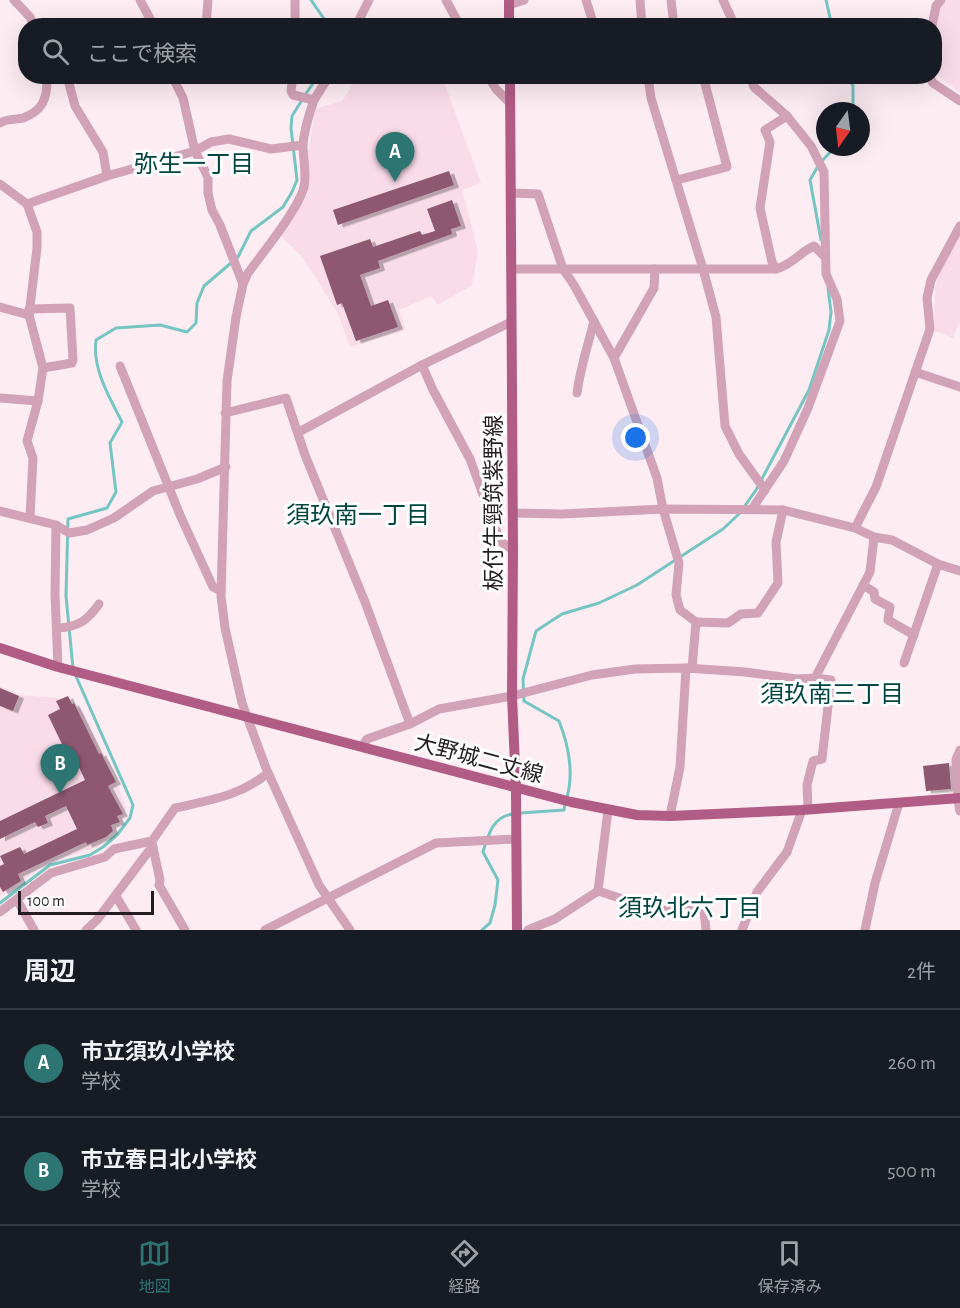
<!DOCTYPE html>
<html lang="ja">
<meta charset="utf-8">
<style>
:root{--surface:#171b24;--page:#242831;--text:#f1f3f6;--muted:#9ea1a6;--line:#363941;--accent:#2c7573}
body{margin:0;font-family:"Alegreya Sans","Noto Sans JP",sans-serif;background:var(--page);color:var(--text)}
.compass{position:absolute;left:816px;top:102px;width:54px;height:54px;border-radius:50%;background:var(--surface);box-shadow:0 6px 24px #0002;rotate:194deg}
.scale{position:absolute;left:18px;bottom:15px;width:136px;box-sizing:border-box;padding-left:6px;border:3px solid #251e21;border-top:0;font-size:16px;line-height:21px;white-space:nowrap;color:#251e21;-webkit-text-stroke:4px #fff;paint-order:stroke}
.you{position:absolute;left:636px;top:438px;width:21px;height:21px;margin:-15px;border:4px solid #fff;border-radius:50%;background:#1a73e8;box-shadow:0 0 0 9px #1a73e833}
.badge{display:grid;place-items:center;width:39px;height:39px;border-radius:50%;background:var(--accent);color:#fff;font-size:20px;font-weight:700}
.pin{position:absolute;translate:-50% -50px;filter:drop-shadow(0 2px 3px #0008)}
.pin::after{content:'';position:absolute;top:32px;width:21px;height:18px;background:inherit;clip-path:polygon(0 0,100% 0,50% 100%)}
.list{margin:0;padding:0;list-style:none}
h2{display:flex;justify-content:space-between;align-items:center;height:78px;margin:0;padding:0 24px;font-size:26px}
h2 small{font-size:20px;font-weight:400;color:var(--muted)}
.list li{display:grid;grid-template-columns:39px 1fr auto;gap:18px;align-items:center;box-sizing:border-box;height:108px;padding:0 24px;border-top:2px solid var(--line)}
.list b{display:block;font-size:22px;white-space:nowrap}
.list p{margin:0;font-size:20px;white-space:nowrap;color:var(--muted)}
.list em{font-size:20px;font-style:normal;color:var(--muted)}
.icon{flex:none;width:33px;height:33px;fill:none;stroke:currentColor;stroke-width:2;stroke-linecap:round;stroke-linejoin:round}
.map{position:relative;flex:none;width:960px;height:930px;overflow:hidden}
.search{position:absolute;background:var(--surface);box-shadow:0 6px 24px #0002;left:18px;right:18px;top:18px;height:66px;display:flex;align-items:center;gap:15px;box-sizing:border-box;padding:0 21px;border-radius:24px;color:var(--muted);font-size:22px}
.sheet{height:294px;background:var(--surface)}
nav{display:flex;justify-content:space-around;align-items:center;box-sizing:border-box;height:84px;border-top:2px solid var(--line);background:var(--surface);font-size:16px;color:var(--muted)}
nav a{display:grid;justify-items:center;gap:3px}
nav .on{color:var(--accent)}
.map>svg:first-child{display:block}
.built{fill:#fadce8}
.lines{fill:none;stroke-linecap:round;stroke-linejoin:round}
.stream{stroke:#75c5c2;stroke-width:3}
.building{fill:#8e5871;filter:url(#shadow)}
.minor{stroke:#d2a2b6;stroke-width:9}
.major{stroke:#b05c85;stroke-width:10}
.labels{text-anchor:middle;stroke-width:6;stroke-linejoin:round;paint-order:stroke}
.street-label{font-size:22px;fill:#251e21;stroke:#fff}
.neighbourhood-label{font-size:24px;fill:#014543;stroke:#fff}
</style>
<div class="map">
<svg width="960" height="930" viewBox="0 0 960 930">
<defs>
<filter id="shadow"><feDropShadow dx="5" dy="2.5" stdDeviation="0" flood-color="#0004"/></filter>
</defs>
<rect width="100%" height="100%" fill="#feecf3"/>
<!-- built -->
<g class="built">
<polygon points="946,0 960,0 960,93 935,73 935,31 940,9"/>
<polygon points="358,77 442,77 481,183 462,190 478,252 472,285 438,305 431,296 399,310 406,330 350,347 338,314 304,259 281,236 308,194 308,155 315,109 342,101"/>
<polygon points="960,235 960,320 953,338 934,330 935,288 942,264"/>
<polygon points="0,686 20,695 58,698 83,711 116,781 126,808 122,822 98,847 47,863 0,896"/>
</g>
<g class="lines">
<!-- stream -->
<g class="stream">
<polyline points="311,0 329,26"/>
<polyline points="826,0 832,26"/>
<polyline points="848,76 853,86 853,111"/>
<polyline points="305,95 318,76"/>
<polyline points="822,161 835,147"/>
<polyline points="818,166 810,180 821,240"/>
<polyline points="744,507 756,490 809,390 829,330 831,312 828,288"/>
<path d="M73,668L66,596L68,519L107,508L116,492L110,443L122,422C109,397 92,368 96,340L116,328L160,325L187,332L196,323L197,303L204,286L238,257L251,231L283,207L292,192L297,180L291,128L292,116L302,100"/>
<path d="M567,797C574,772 568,744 559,721L524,701L523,679L536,631L562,614L599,603L637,585L723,529L740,513"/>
<polyline points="520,813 564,810 565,803"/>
<polyline points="0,903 50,865 90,855 103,847 117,835 130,818 133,805 75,674"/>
<path d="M482,930L490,923L495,905L498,880L483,852C488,835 493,816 513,814"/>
</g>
</g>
<!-- building -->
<g class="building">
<polygon points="449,171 454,185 338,225 333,210"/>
<polygon points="452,200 461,226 451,229 452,234 378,261 380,268 360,275 371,306 388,300 398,327 356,341 342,303 337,305 320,256 370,239 373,247 420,231 422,235 435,231 427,209"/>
<polygon points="0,688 19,696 13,711 0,706"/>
<polygon points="68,696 72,704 74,703 99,754 101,753 116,782 108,786 123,814 117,816 120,822 111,825 113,831 106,837 87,845 86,842 18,874 21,881 3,892 0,887 0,866 4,864 0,856 20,847 24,854 77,829 66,806 45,816 48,823 38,827 35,822 0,839 0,821 85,780 76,761 71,763 48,715 60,709 56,701"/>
<polygon points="949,763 951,789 926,791 923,766"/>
</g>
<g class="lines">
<!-- minor -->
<g class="minor">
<polyline points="14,0 30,17 34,26"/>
<polyline points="140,0 154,26"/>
<polyline points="295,0 295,26"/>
<polyline points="446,0 460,26"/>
<polyline points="586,0 594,26"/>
<polyline points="640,0 642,26"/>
<polyline points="671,0 673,17"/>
<polyline points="723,0 735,26"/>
<polyline points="509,5 524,0"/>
<polyline points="206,26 208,0"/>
<polyline points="356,26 369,0"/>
<polyline points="932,26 936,6 941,0"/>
<polyline points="67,76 75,106 103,152 107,176"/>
<polyline points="172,76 183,98 195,151 208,177 208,193 212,210 220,225 243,284"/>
<path d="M293,76L291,91L293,95L314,100C309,115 304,129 303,145C303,159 307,174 304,187C299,208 262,254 248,273L243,284L236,317L227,381L221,596L225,628L242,703L266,768L319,885L350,930"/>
<polyline points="488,76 496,89 510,103"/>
<path d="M648,76L651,98L703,269H776C792,265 800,252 814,246L824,256"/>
<polyline points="750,76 754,87 787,116 811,146 824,172 826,274 837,299 840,321 808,408 784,461 752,509"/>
<polyline points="929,76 933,83 960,101"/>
<polyline points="314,100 329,76"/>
<path d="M0,123C8,118 15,120 23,118C43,111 47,98 47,80"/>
<polyline points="677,180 727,167 703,76"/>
<polyline points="0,184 27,204 107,176 195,151 211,142 229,139 271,149 303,145"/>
<polyline points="511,193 538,194 563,269 574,285 614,358 657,478 663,509 679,563 676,595 680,610 696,622"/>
<polyline points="27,204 37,232 37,248 29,315 43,368 38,401 27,441 33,458 30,517"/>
<polyline points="511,269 703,269 716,317 725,426 739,454 765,490"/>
<polyline points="776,269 772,262 760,208 770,142 765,130 787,116"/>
<polyline points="0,307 29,315"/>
<polyline points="29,309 70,308 73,360 72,363 43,368"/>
<polyline points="614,358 654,288 655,269"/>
<polyline points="422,365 511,322"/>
<polyline points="120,366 180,515 213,587 221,591"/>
<polyline points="915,372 960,387"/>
<path d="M577,393C580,369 588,345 594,321"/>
<polyline points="0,398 38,401"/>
<polyline points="225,413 286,398 305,455 365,602 410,724 439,709 512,696 592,675 635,669 686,668 745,672 797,679 815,678 831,680 822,759 813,761 807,785 808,809"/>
<polyline points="299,432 422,365 433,390 470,459 500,541 513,550"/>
<polyline points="0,511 56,525 69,533 87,530 114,518 153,491 197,479 226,467"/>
<polyline points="513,513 562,514 663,509 783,510 855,528 874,537 892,540 938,564 960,571"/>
<polyline points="56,525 55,594 58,667"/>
<polyline points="855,528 876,487 930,329 927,298 931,280 960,226"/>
<polyline points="863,585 874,592 875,599 890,607 888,620 914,635"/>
<path d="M58,628C78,627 87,621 99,604"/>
<polyline points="904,663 938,564"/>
<polyline points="692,668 696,622 728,623 741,614 758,613 778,583 776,542 783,510"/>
<polyline points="815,678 870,572 874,537"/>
<polyline points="362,747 367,739 410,724"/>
<path d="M960,750C959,753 957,756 956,760C956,766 958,807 960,811"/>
<polyline points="608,810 598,891 657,910 677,910 688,906 704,910 706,930"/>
<polyline points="670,816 680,767 686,668"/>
<polyline points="152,843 160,880 159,885 185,930"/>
<polyline points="116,896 136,930"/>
<polyline points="17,900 34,930"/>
<path d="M0,912L51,873L105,857L114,849L152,841L175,808C210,800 240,796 268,773"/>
<polyline points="86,930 97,920 148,852 153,847"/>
<polyline points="265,930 436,843 516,839"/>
<polyline points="528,930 555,919 598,891"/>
<polyline points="742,930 757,892 787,852 802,810"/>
<polyline points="865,930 875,883 899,803"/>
</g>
<!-- major -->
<g class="major">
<polyline points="509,0 509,26"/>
<polyline points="510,76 513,550 512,696 516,788 517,930"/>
<polyline points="0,648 58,667 571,802 637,815 670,816 802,810 960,798"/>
</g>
</g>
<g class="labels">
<!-- street labels -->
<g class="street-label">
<text transform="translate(493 503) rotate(-90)" y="8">板付牛頸筑紫野線</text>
<text transform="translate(479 758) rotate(15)" y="8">大野城二丈線</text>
</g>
<!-- neighbourhood labels -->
<g class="neighbourhood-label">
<text x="194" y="172">弥生一丁目</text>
<text x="358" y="523">須玖南一丁目</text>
<text x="832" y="702">須玖南三丁目</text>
<text x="690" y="916">須玖北六丁目</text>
</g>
</g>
</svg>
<svg class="compass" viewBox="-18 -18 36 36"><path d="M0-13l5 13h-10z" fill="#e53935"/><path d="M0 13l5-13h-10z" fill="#9ea1a6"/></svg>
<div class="scale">100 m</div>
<div class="you"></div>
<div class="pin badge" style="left:395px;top:182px">A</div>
<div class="pin badge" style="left:60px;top:794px">B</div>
<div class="search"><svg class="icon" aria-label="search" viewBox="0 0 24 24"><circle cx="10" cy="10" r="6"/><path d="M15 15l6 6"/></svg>ここで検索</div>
</div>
<section class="sheet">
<h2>周辺<small>2件</small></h2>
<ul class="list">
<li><span class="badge">A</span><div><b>市立須玖小学校</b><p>学校</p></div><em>260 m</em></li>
<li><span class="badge">B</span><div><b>市立春日北小学校</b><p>学校</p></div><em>500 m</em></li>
</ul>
</section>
<nav>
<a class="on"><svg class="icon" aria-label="map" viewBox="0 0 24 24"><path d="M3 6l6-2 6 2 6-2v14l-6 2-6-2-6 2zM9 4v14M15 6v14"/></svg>地図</a>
<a><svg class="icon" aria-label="directions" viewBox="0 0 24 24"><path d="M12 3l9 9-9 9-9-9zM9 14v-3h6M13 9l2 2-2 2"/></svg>経路</a>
<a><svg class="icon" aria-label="saved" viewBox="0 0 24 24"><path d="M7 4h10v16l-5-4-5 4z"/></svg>保存済み</a>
</nav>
